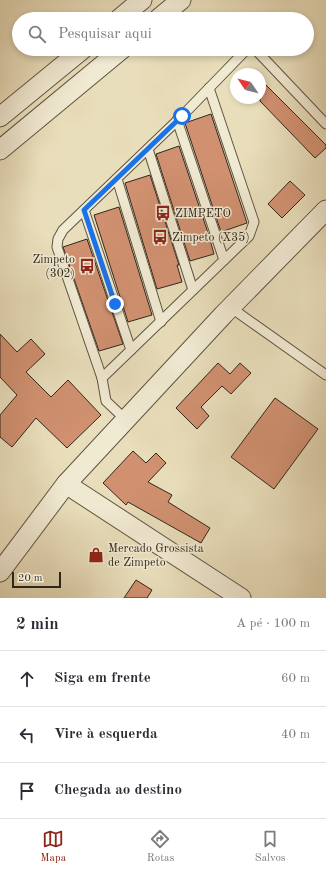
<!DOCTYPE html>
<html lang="pt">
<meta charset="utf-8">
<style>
:root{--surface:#fff;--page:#f7f7f7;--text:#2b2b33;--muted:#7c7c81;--line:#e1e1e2;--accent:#8f2418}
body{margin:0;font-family:"Old Standard TT",serif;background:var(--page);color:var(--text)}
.compass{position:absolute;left:230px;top:68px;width:36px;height:36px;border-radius:50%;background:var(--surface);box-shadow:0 2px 6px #0003;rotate:305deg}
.scale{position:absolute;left:12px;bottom:10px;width:49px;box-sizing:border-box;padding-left:4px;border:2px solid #30271b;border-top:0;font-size:11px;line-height:14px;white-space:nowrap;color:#30271b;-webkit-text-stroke:3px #f1ead3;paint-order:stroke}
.stop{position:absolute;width:12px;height:12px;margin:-9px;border:3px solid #1a73e8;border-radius:50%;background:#fff}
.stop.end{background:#1a73e8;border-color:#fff;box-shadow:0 1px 4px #0008}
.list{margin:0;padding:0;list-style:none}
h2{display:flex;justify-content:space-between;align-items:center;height:52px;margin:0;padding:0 16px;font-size:17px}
h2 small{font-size:13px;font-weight:400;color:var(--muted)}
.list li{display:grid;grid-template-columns:26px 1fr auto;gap:12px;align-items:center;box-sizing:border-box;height:56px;padding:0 16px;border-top:1px solid var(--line)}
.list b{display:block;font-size:15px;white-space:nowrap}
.list em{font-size:13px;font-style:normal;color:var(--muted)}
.icon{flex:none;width:22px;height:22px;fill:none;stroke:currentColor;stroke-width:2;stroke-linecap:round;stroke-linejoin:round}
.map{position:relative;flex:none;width:326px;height:598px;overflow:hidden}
.search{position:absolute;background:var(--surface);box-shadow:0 2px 6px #0003;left:12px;right:12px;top:12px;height:44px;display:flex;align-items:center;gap:10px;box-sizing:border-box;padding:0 14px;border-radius:22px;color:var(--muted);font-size:15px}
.sheet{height:220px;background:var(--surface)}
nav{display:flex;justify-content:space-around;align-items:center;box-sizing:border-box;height:56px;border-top:1px solid var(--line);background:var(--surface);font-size:11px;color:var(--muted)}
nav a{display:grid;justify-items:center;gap:2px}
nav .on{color:var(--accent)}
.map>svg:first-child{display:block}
.building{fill:#d19171;stroke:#30271b}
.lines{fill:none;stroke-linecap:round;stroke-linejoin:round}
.lane-casing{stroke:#5e5543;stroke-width:11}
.street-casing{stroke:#5e5543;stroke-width:21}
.lane{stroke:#f1ead3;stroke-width:9}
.street{stroke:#f1ead3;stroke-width:19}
.route{stroke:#1a73e8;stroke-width:5}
.labels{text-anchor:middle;stroke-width:3;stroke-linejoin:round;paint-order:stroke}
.poi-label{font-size:12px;fill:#30271b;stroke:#f1ead3;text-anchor:start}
</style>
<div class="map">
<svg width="326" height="598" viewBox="0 0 326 598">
<rect width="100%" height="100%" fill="#e9debb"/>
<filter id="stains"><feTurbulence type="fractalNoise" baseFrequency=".005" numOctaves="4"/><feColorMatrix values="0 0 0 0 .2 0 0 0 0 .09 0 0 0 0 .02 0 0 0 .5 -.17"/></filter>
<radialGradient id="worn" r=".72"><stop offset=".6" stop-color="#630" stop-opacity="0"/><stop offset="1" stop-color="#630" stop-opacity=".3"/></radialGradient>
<!-- building -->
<g class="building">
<polygon points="260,79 326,145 326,148 315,158 260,101"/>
<polygon points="211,114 247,223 221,232 185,123"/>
<polygon points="179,146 209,236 214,254 190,261 156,154"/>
<polygon points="150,175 179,265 177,265 182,282 157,289 125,183"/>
<polygon points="290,181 305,195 282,218 268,204"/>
<polygon points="119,207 152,315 128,322 94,215"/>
<polygon points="87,239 123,344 99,351 63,247"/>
<polygon points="0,334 17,352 31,339 45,354 26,372 51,397 68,380 101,415 67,448 36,418 12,447 0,437 0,415 17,395 0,377"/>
<polygon points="218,363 230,374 240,363 251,373 231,394 222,386 201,407 209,416 197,429 176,408"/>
<polygon points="275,398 318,429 274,489 231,457"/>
<polygon points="133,451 146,463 156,453 166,463 148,482 172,495 168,502 210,528 201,543 128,502 126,505 103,483"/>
<polygon points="136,580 152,590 147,598 124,598"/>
</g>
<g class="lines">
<defs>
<g id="lane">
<polyline points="255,49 326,124"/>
<polyline points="177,120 224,260"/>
<polyline points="148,149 193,290"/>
<polyline points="117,179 161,322"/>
<polyline points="84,210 131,350"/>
<polyline points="230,307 326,375"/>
<polyline points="102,378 249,236 254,222 209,88"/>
<polyline points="125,419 106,401 102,378 57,247 58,239 63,230 182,116 247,49"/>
</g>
<g id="street">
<polyline points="119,19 142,0"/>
<polyline points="158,19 181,0"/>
<polyline points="0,117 83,49"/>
<polyline points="0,150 122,49"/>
<polyline points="66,484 241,598"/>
<polyline points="0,572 66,484 224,314 326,210"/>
</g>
</defs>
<!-- lane casing -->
<use href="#lane" class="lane-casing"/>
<!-- street casing -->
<use href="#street" class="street-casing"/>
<!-- lane -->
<use href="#lane" class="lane"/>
<!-- street -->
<use href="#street" class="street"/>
</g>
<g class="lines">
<!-- route -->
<polyline class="route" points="115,304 84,210 182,116"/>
</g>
<!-- icons -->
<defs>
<symbol id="bus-bare" viewBox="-9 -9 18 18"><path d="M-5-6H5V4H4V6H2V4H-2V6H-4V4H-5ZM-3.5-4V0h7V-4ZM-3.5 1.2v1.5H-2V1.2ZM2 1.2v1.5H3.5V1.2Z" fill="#8f2418" stroke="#f1ead3" stroke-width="2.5" paint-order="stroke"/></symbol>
<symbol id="shop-bare" viewBox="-9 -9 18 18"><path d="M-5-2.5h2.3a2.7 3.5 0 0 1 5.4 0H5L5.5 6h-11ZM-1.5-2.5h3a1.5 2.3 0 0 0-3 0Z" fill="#8f2418" stroke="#f1ead3" stroke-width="2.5" paint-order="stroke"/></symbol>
</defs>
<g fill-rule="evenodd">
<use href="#bus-bare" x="152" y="202" width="22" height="22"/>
<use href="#bus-bare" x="149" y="226" width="22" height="22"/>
<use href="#bus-bare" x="76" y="255" width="22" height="22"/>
<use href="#shop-bare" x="85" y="544" width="22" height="22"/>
</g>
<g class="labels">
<!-- poi labels -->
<g class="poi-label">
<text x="175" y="217">ZIMPETO</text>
<text x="172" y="241">Zimpeto (X35)</text>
<text x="75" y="263" text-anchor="end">Zimpeto<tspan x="75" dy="14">(302)</tspan></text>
<text x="108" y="552">Mercado Grossista<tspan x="108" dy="14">de Zimpeto</tspan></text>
</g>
</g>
<rect width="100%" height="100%" filter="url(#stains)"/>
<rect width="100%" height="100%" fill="url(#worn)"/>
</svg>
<svg class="compass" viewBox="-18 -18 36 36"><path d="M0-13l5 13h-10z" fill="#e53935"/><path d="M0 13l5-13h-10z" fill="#7c7c81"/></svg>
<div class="scale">20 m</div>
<div class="stop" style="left:182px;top:116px"></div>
<div class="stop end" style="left:115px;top:304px"></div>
<div class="search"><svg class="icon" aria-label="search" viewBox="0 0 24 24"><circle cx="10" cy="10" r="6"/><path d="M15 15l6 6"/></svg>Pesquisar aqui</div>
</div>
<section class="sheet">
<h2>2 min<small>A pé · 100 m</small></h2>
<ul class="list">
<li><svg class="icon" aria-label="ahead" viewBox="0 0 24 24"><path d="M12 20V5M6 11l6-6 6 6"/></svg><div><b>Siga em frente</b></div><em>60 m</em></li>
<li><svg class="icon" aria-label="left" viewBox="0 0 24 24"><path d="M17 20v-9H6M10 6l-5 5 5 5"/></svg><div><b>Vire à esquerda</b></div><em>40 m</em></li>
<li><svg class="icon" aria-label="arrive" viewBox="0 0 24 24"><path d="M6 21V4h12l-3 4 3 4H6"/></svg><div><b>Chegada ao destino</b></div></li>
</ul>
</section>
<nav>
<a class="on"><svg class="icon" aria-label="map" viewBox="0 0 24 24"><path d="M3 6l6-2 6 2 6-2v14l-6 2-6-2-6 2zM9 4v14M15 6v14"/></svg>Mapa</a>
<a><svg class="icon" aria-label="directions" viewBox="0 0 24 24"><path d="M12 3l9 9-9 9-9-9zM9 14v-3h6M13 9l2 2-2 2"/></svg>Rotas</a>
<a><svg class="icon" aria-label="saved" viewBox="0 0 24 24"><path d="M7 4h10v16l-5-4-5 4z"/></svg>Salvos</a>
</nav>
